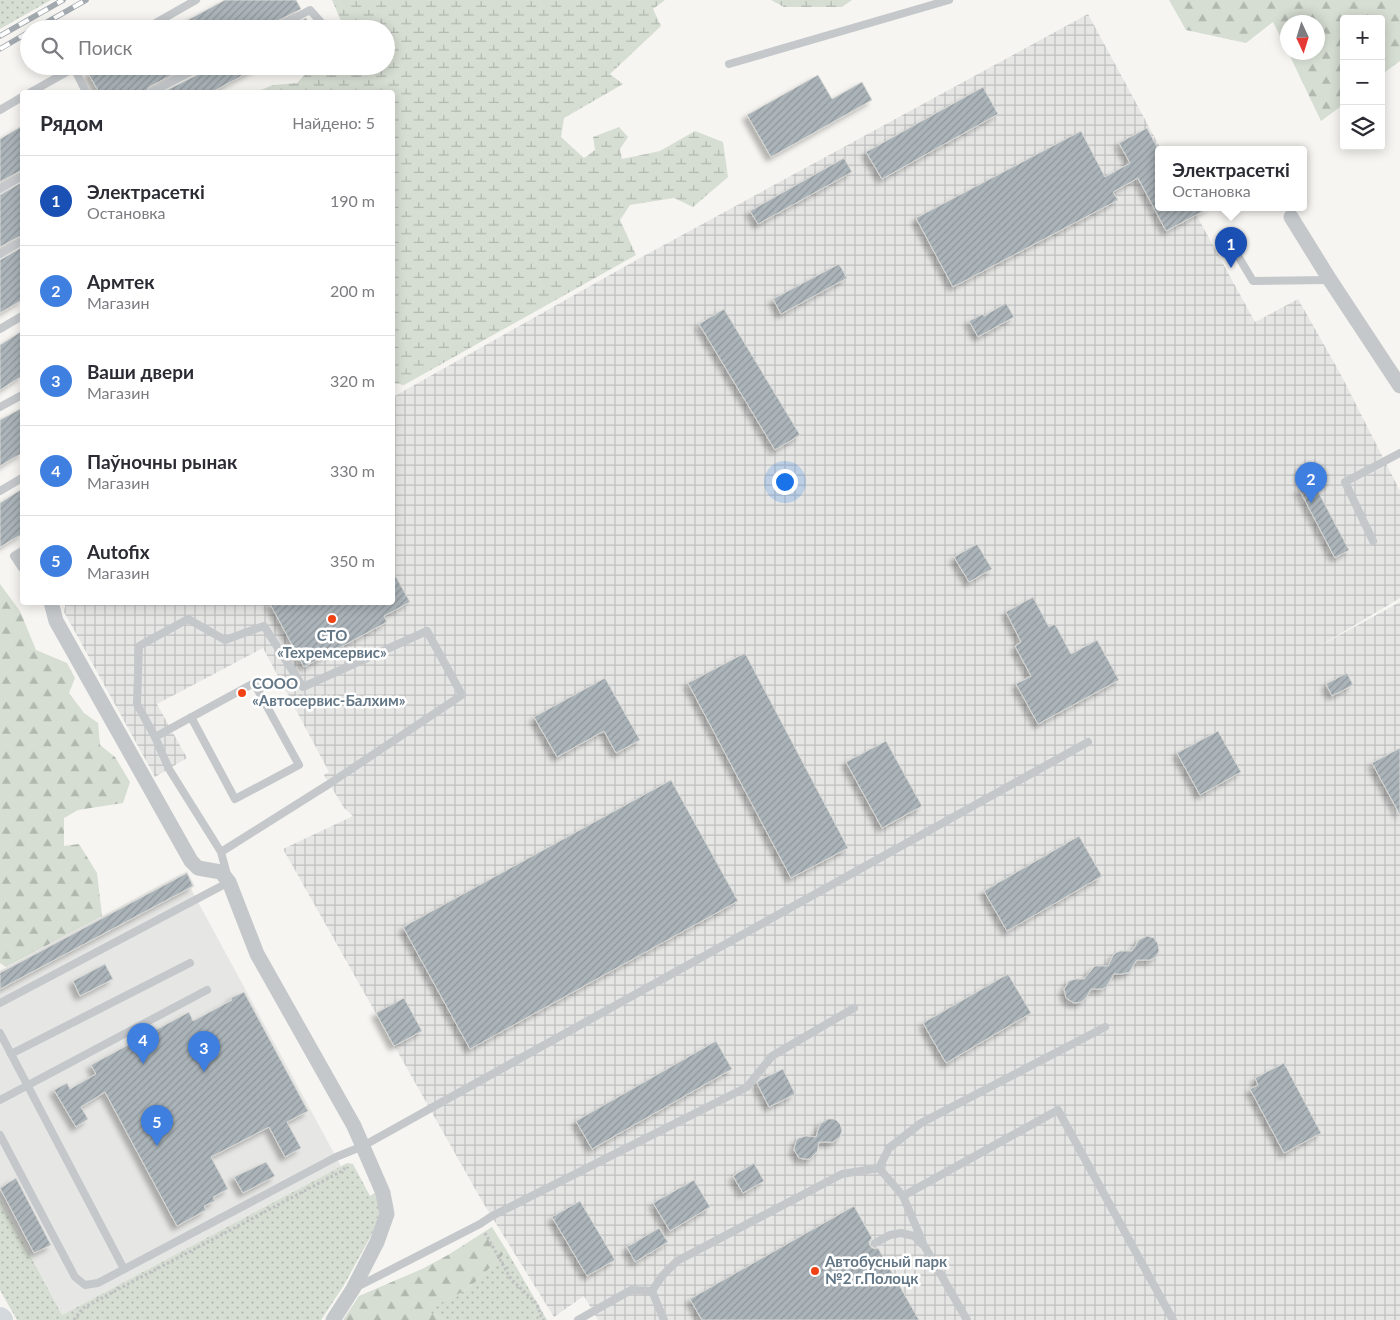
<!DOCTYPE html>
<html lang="ru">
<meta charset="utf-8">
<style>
:root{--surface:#fff;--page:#f7f7f7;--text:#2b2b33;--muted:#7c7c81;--line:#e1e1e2;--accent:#111827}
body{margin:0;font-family:Lato,sans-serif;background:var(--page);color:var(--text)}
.controls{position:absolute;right:15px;top:15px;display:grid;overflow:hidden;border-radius:5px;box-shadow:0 2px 12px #0003}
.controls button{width:45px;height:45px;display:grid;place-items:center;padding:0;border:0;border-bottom:1px solid var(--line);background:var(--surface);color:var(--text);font:25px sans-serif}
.compass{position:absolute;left:1280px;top:15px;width:45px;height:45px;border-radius:50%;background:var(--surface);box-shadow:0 2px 12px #0003;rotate:176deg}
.you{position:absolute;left:784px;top:481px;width:18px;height:18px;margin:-12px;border:4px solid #fff;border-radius:50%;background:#1a73e8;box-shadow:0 0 0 8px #1a73e833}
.badge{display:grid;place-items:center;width:32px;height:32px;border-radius:50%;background:var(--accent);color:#fff;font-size:16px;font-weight:700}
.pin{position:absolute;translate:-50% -41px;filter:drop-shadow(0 1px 2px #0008)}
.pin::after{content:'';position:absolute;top:26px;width:18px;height:15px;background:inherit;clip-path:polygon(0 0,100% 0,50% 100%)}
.popup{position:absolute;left:1155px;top:146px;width:152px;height:65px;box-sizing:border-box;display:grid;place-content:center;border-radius:5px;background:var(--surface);filter:drop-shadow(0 1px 4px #0005);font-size:16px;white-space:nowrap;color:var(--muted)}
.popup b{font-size:19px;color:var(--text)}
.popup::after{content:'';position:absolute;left:50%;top:100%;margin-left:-10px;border:10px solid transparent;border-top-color:var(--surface)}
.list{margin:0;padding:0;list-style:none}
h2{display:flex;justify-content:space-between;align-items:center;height:65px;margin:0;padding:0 20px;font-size:21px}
h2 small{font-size:16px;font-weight:400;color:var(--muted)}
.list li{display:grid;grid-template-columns:32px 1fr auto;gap:15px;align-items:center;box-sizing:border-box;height:90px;padding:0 20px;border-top:1px solid var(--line)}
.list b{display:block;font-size:19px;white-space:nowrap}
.list p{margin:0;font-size:16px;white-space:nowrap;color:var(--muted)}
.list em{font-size:16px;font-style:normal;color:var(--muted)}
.icon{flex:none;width:28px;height:28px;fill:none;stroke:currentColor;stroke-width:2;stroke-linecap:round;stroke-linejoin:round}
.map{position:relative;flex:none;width:1400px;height:1320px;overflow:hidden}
.search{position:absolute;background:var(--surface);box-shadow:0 2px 12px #0003;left:20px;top:20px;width:375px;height:55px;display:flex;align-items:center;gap:12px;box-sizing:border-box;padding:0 18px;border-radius:28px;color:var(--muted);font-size:19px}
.panel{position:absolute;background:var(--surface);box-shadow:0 2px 12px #0003;left:20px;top:90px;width:375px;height:515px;border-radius:5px}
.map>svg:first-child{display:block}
.built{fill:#e6e7e5}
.industrial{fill:url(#industrial-grid)}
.green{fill:url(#green-dots)}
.forest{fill:url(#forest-firs)}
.wetland{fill:url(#wetland-marsh)}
.building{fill:url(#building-hatch);stroke:#d7d7d4;filter:url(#shadow)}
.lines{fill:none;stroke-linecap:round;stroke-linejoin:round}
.path{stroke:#bec0c2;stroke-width:3;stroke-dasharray:2.5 2.5;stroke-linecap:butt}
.service{stroke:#c4c8cb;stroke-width:8}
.minor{stroke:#c4c8cb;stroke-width:15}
.primary{stroke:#d3d9dd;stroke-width:24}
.rail-casing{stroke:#a2a9af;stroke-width:5.5}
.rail{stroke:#fff;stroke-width:4;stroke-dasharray:11;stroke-linecap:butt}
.poi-dot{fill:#f14215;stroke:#fff;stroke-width:2}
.labels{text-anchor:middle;stroke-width:5;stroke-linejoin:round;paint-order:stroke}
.poi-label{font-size:15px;font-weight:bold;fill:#627685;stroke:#fff;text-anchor:start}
</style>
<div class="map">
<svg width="1400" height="1320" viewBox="0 0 1400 1320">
<defs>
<pattern id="industrial-grid" width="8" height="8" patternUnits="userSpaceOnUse" patternTransform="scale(1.25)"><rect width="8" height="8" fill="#e6e7e5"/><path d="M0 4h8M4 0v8" fill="none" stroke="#bec0bf"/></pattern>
<pattern id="green-dots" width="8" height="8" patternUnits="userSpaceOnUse" patternTransform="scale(1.25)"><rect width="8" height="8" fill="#d6ddd2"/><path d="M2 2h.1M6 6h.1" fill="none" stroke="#b1b8b0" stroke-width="1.8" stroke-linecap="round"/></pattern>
<pattern id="forest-firs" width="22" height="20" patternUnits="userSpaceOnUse" patternTransform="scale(1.25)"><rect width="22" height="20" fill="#d6ddd2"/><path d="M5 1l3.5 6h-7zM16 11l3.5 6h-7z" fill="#b1b8b0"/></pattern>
<pattern id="wetland-marsh" width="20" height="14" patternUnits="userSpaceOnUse" patternTransform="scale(1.25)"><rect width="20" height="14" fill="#d6ddd2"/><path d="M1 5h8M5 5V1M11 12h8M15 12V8" fill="none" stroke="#b1b8b0"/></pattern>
<pattern id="building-hatch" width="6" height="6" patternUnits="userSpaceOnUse" patternTransform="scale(1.25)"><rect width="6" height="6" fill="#abb4b9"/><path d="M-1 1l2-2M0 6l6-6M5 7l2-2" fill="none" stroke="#8f979c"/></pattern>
<filter id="shadow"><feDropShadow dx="-4.5" dy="4.5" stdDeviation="2.5" flood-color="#0004"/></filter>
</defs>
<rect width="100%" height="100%" fill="#f6f5f1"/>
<!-- built -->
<polygon class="built" points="187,871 195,886 191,889 341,1166 62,1315 0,1199 0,971"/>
<!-- industrial -->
<polygon class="industrial" points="1088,14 1161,149 1158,149 1158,207 1192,207 1255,322 1298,299 1340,373 1400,491 1400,598 1318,647 1400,602 1400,1320 598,1320 584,1296 554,1317 482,1201 283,849 353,816 344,808 324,775 329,772 263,648 157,704 187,758 155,777 64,612 66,602 392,602 393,397 640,258"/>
<!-- green -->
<g class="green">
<polygon points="0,0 51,0 0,29"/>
<polygon points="347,1163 353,1164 370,1196 376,1192 380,1212 373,1232 344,1285 321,1320 17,1320 0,1290 0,1199 62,1315"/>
<polygon points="507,1251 547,1320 448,1320 424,1311 468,1289"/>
</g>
<!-- forest -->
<g class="forest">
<polygon points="1169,0 1400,0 1400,61 1381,75 1381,19 1344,19 1344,104 1321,121 1288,52 1318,52 1318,22 1288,22 1288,52 1273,22 1246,43 1186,30"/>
<polygon points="0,584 20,611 36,650 67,663 75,678 69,693 84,713 98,723 100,745 115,757 130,782 123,803 78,810 64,818 64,846 79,844 97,873 102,916 6,967 0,963"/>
<polygon points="492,1227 507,1251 468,1289 425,1311 448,1320 343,1320 359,1296 422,1269 448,1255"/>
</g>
<!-- wetland -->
<g class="wetland">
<polygon points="332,0 665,0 653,9 661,26 610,74 623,84 564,118 561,137 584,158 595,150 593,137 619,127 628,137 620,149 622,159 660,151 695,131 723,142 728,177 693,207 674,198 630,205 620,220 636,255 404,385 393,383 392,92 256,92 273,85 297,83 313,66 386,66 386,29 341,29 341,21"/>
<polygon points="771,0 852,0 842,7 784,7"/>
</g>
<!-- building -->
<g class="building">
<polygon points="225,0 296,0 301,9 271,24 268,29 171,29"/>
<polygon points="306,18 312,29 287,29"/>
<polygon points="101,66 189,66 149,87 146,92 99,92 88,73"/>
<polygon points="208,66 260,66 212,92 163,92 205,71"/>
<polygon points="818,75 832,99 862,82 872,100 771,157 747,115"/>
<polygon points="983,87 998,114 882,179 866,152"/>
<polygon points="22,126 22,170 0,182 0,139"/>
<polygon points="1147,128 1158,149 1158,207 1211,207 1166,231 1138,178 1113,192 1118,200 953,287 916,218 1081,131 1105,177 1130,163 1119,143"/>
<polygon points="844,158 852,172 758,224 750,211"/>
<polygon points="22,182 22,235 0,247 0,195"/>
<polygon points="22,247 22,300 0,313 0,260"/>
<polygon points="839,264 847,278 781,314 773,299"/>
<polygon points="1006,303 1014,317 978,337 969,321 983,314 984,316"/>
<polygon points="724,309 800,435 775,450 699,324"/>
<polygon points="22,331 22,376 0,390 0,345"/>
<polygon points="22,408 22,453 0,466 0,420"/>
<polygon points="1313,482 1349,550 1335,558 1299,489"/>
<polygon points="22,489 22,534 0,547 0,503"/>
<polygon points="977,544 992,569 969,582 954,557"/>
<polygon points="392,570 410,602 384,616 387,622 304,667 269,602 392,602"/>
<polygon points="1033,597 1049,627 1055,624 1071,654 1097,640 1119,680 1038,724 1016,684 1031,676 1015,646 1021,642 1006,612"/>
<polygon points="745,653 848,848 791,878 688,683"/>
<polygon points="1347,673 1353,685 1332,696 1326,684"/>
<polygon points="605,678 640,740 616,753 604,731 557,757 534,717"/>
<polygon points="1218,731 1241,772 1200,795 1177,753"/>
<polygon points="886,741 922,806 882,828 846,762"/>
<polygon points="1400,748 1400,815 1372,763"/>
<polygon points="671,780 738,901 470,1049 403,927"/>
<polygon points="1079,836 1102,876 1007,931 984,891"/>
<polygon points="187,873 193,886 0,989 0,973"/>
<polygon points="1147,936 1154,938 1158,944 1159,951 1156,957 1150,960 1137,960 1129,972 1123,974 1114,974 1106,987 1102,989 1091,989 1086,998 1081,1002 1074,1003 1066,998 1064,989 1069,981 1076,979 1084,979 1095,966 1108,966 1114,954 1120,951 1132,951 1139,940"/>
<polygon points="105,964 113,979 80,996 73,981"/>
<polygon points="1008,974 1031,1013 946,1063 923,1023"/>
<polygon points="244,992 308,1111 287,1122 301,1148 285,1157 269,1127 211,1157 228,1189 213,1197 215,1201 204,1206 206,1210 177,1226 105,1092 81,1107 88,1119 76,1127 54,1090 67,1083 70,1089 96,1074 91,1065 189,1012 193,1021 232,1000 231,998"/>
<polygon points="404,998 422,1031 394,1046 376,1013"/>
<polygon points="716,1041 732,1069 592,1149 576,1121"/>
<polygon points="1284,1063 1321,1133 1284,1153 1250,1089 1258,1085 1255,1078"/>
<polygon points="783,1069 795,1094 769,1107 757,1083 760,1080"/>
<polygon points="828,1119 835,1119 840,1124 842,1130 840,1137 833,1142 819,1142 817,1152 810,1159 804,1159 799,1158 794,1150 796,1141 799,1138 806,1136 816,1137 820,1124"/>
<polygon points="266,1162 275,1176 243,1193 234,1177"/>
<polygon points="754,1163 764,1181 743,1193 733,1176"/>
<polygon points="16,1178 51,1245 34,1253 0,1188"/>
<polygon points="694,1180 710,1207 670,1231 653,1203"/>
<polygon points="580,1201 615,1260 587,1276 552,1217"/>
<polygon points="854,1206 872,1238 869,1242 870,1246 874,1249 878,1248 919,1320 702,1320 690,1299"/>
<polygon points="659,1228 668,1242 635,1262 627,1247"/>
</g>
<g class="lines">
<!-- path -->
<g class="path">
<polyline points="485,1233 511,1279 537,1304 541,1316 544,1320"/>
<polyline points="74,1320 83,1308 342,1171 347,1166"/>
</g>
<!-- service -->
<g class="service">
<polyline points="145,29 196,0"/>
<polyline points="274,29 310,10 327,29"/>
<polyline points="729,64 949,0"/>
<polyline points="77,66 74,68 86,92"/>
<polyline points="31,92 74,68"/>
<polyline points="152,92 202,66"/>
<polyline points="0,110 22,97"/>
<polyline points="0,189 22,176"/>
<polyline points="1226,236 1253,281 1330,280"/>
<polyline points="0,254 22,241"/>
<polyline points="0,329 22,316"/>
<polyline points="0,407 22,395"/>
<polyline points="0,491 22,478"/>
<polyline points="1373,541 1345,482 1400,453"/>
<polyline points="22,551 14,556 22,568"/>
<path d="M155,737C188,719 221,701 254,683L299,765L235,799L191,717"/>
<polyline points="0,1003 229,882 221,852 169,769 155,737 137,704 139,646 188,619 225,640 264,626 303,687 427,631 462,695 329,784 221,852"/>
<polyline points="0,1033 124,1269"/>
<polyline points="11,1054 190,963"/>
<polyline points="0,1100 207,990"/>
<polyline points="0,1135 75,1277 85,1285 98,1283 336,1157 363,1146 1088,742"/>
<polyline points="879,1168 903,1196 923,1243"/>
<polyline points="903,1196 1058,1110 1173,1320"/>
<polyline points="875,1243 890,1235 901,1233 914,1236 925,1247 967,1320"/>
<polyline points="355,1288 480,1224 492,1216 747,1087 772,1056 854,1008"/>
<polyline points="652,1291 664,1320"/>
<polyline points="578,1320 631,1290 652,1291 662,1276 677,1261 842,1174 879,1168 889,1148 921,1123 1105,1027"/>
</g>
<!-- minor -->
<g class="minor">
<polyline points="1291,217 1330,280 1400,386"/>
<polyline points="51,602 56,621 191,861 198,868 221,872 229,882 257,954 354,1126 383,1193 387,1214 377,1242 353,1289 333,1320"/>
</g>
<!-- primary -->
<polyline class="primary" points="0,1319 1,1320"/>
<defs>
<g id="rail">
<polyline points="35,29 86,0"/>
<polyline points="0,36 63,0"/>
<polyline points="0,49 29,32"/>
</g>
</defs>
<!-- rail casing -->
<use href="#rail" class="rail-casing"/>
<!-- rail -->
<use href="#rail" class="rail"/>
</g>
<!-- markers -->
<g class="poi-dot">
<circle cx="332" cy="619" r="5"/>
<circle cx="242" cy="693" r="5"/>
<circle cx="815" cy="1271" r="5"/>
</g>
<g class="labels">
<!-- poi labels -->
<g class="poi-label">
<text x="332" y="641" text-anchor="middle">СТО<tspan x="332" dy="17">«Техремсервис»</tspan></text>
<text x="252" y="689">СООО<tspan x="252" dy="17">«Автосервис-Балхим»</tspan></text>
<text x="825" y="1267">Автобусный парк<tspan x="825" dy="17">№2 г.Полоцк</tspan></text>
</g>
</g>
</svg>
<div class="controls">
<button>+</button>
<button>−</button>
<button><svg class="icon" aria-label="layers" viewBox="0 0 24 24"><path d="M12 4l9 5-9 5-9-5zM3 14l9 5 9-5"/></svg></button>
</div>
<svg class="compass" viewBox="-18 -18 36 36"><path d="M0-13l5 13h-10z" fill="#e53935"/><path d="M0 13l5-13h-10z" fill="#7c7c81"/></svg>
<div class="you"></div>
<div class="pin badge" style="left:1231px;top:268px;background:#1a4fb4">1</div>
<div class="popup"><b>Электрасеткі</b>Остановка</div>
<div class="pin badge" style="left:1311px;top:503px;background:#3f7fe0">2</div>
<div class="pin badge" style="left:204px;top:1072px;background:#3f7fe0">3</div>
<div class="pin badge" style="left:143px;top:1064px;background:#3f7fe0">4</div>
<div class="pin badge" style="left:157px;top:1146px;background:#3f7fe0">5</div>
<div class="search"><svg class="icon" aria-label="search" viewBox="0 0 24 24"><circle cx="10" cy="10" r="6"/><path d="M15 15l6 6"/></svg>Поиск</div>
<section class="panel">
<h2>Рядом<small>Найдено: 5</small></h2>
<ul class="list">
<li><span class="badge" style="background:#1a4fb4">1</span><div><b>Электрасеткі</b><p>Остановка</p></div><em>190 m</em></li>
<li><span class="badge" style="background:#3f7fe0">2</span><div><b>Армтек</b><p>Магазин</p></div><em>200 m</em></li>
<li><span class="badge" style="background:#3f7fe0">3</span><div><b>Ваши двери</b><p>Магазин</p></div><em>320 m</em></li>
<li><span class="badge" style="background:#3f7fe0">4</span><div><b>Паўночны рынак</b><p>Магазин</p></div><em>330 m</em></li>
<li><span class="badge" style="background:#3f7fe0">5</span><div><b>Autofix</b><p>Магазин</p></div><em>350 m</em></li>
</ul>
</section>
</div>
